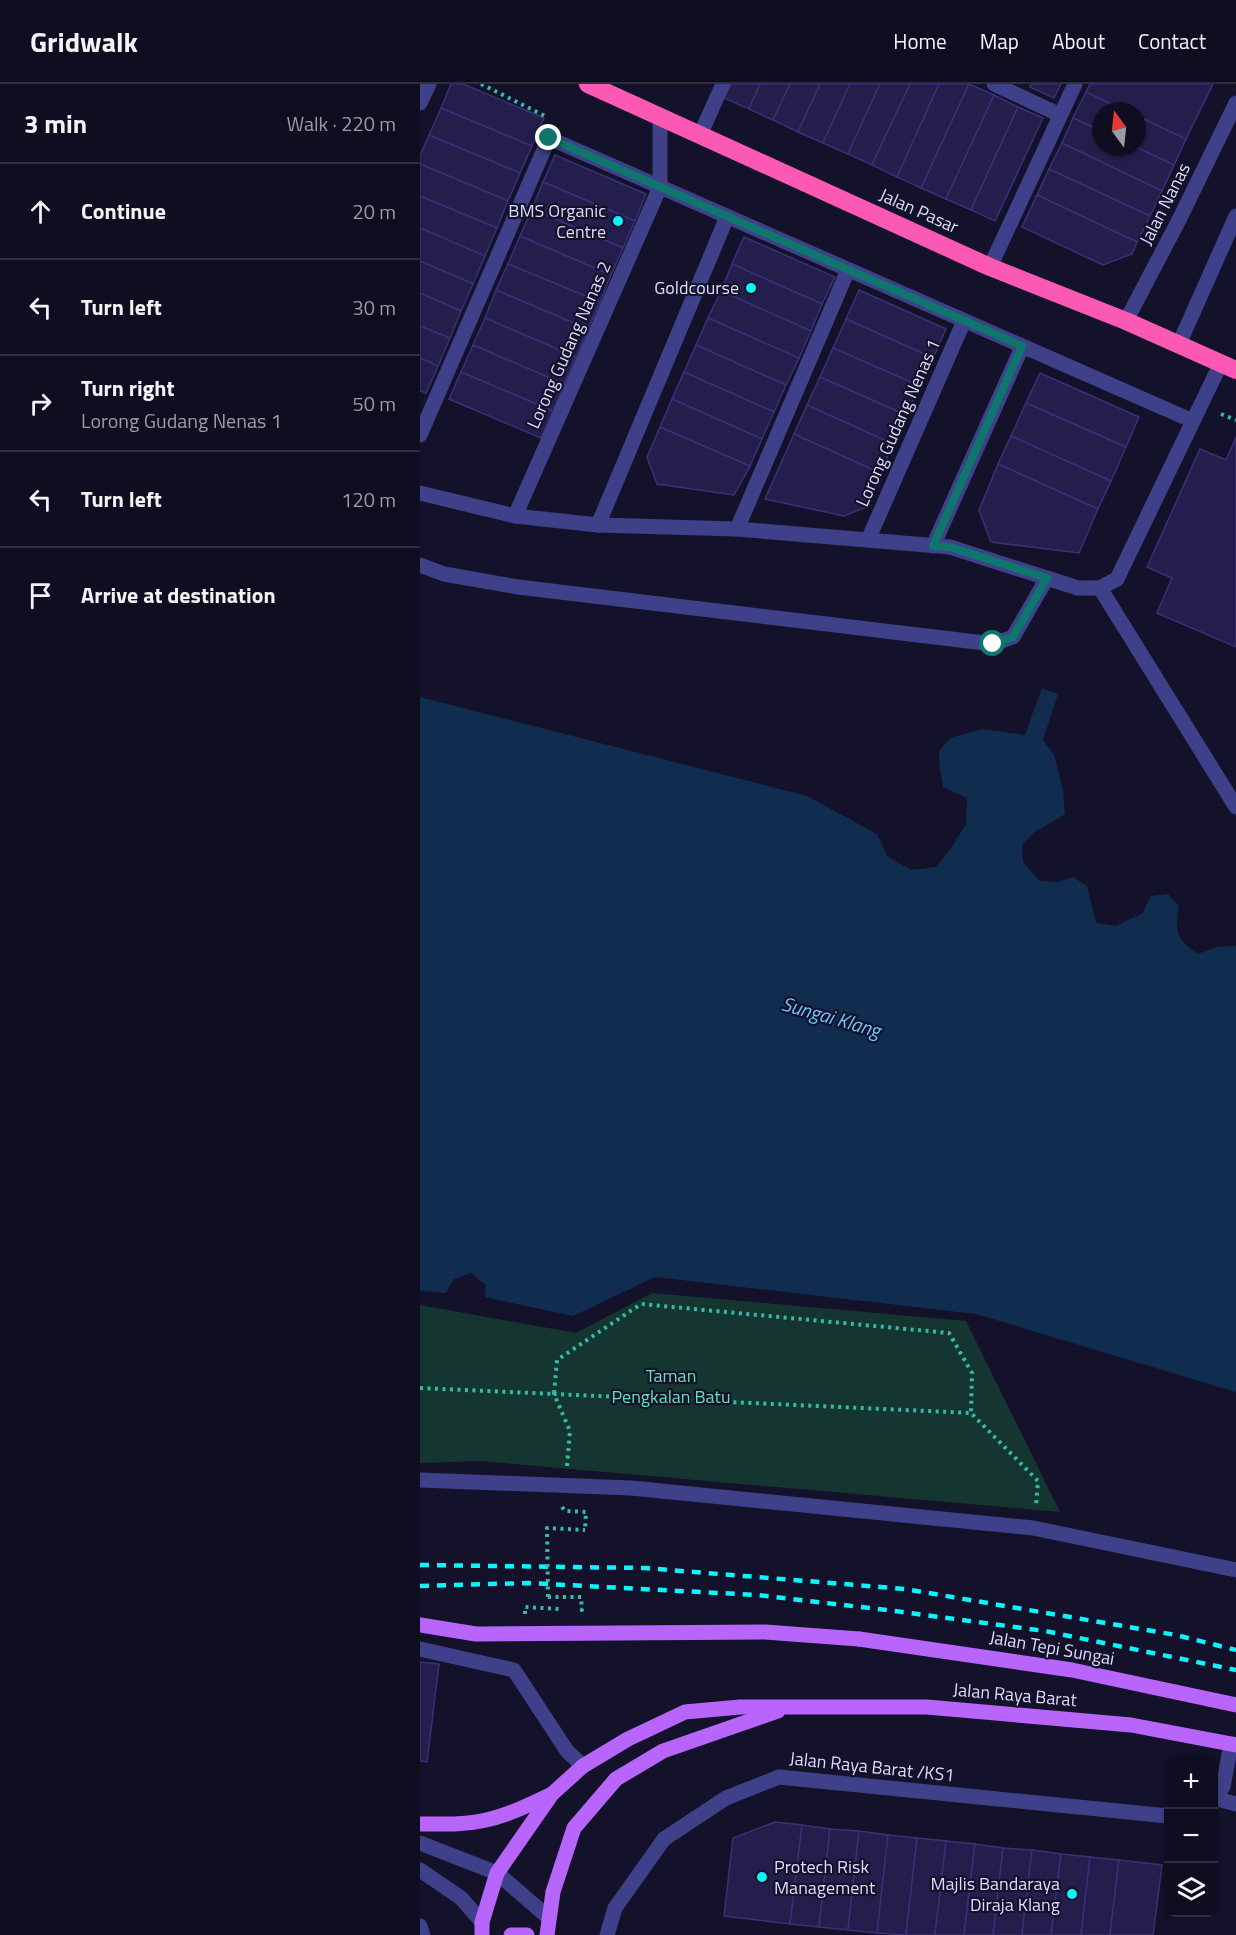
<!DOCTYPE html>
<meta charset="utf-8">
<style>
:root{--surface:#0f0e20;--page:#181729;--text:#f1f3f6;--muted:#9b9ca5;--line:#2f2e3e}
body{margin:0;font-family:"Titillium Web",sans-serif;background:var(--page);color:var(--text)}
.controls{position:absolute;right:18px;bottom:18px;display:grid;overflow:hidden;border-radius:12px;box-shadow:0 2px 4px #0004}
.controls button{width:54px;height:54px;display:grid;place-items:center;padding:0;border:0;border-bottom:2px solid var(--line);background:var(--surface);color:var(--text);font:30px sans-serif}
.compass{position:absolute;left:672px;top:18px;width:54px;height:54px;border-radius:50%;background:var(--surface);box-shadow:0 2px 4px #0004;rotate:345deg}
.stop{position:absolute;width:18px;height:18px;margin:-14px;border:4px solid #0f766e;border-radius:50%;background:#fff}
.stop.end{background:#0f766e;border-color:#fff;box-shadow:0 2px 6px #0008}
.list{margin:0;padding:0;list-style:none}
h2{display:flex;justify-content:space-between;align-items:center;height:78px;margin:0;padding:0 24px;font-size:26px}
h2 small{font-size:20px;font-weight:400;color:var(--muted)}
.list li{display:grid;grid-template-columns:39px 1fr auto;gap:18px;align-items:center;box-sizing:border-box;height:96px;padding:0 24px;border-top:2px solid var(--line)}
.list b{display:block;font-size:22px;white-space:nowrap}
.list p{margin:0;font-size:20px;white-space:nowrap;color:var(--muted)}
.list em{font-size:20px;font-style:normal;color:var(--muted)}
.icon{flex:none;width:33px;height:33px;fill:none;stroke:currentColor;stroke-width:2;stroke-linecap:round;stroke-linejoin:round}
.map{position:relative;flex:none;width:816px;height:1851px;overflow:hidden}
header{display:flex;align-items:center;gap:36px;box-sizing:border-box;height:84px;padding:0 30px;background:var(--surface);border-bottom:2px solid var(--line)}
header strong{font-size:28px}
nav{display:flex;gap:33px;margin-inline-start:auto;font-size:21px}
main{display:flex}
aside{flex:1;background:var(--surface)}
.map>svg:first-child{display:block}
.green{fill:#153531}
.water{fill:#102d50}
.building{fill:#231e4b;stroke:#393077;stroke-width:1.5}
.lines{fill:none;stroke-linecap:round;stroke-linejoin:round}
.path{stroke:#33bba8;stroke-width:4;stroke-dasharray:3 4.5;stroke-linecap:butt}
.minor{stroke:#3e4189;stroke-width:15}
.major{stroke:#b865fc;stroke-width:15}
.highway{stroke:#fc59b4;stroke-width:18}
.rail{stroke:#0cf5fa;stroke-width:4.5;stroke-dasharray:9 8;stroke-linecap:butt}
.path-bridge{stroke:#33bba8;stroke-width:4;stroke-dasharray:3 4.5;stroke-linecap:butt}
.major-bridge{stroke:#b865fc;stroke-width:15}
.route{stroke:#0f766e;stroke-width:8}
.poi-dot{fill:#0cf5fa;stroke:#14122b;stroke-width:2}
.labels{text-anchor:middle;stroke-width:4.5;stroke-linejoin:round;paint-order:stroke}
.street-label{font-size:18px;fill:#dddcfe;stroke:#14122b}
.poi-label{font-size:18px;fill:#dddcfe;stroke:#14122b;text-anchor:end}
.park-label{font-size:18px;fill:#67dfb7;stroke:#14122b}
.water-label{font-size:20px;font-style:italic;fill:#6cc5fc;stroke:#14122b}
</style>
<header>
<strong>Gridwalk</strong>
<nav><a>Home</a><a>Map</a><a>About</a><a>Contact</a></nav>
</header>
<main>
<aside>
<h2>3 min<small>Walk · 220 m</small></h2>
<ul class="list">
<li><svg class="icon" aria-label="ahead" viewBox="0 0 24 24"><path d="M12 20V5M6 11l6-6 6 6"/></svg><div><b>Continue</b></div><em>20 m</em></li>
<li><svg class="icon" aria-label="left" viewBox="0 0 24 24"><path d="M17 20v-9H6M10 6l-5 5 5 5"/></svg><div><b>Turn left</b></div><em>30 m</em></li>
<li><svg class="icon" aria-label="right" viewBox="0 0 24 24"><path d="M7 20v-9h11M14 6l5 5-5 5"/></svg><div><b>Turn right</b><p>Lorong Gudang Nenas 1</p></div><em>50 m</em></li>
<li><svg class="icon" aria-label="left" viewBox="0 0 24 24"><path d="M17 20v-9H6M10 6l-5 5 5 5"/></svg><div><b>Turn left</b></div><em>120 m</em></li>
<li><svg class="icon" aria-label="arrive" viewBox="0 0 24 24"><path d="M6 21V4h12l-3 4 3 4H6"/></svg><div><b>Arrive at destination</b></div></li>
</ul>
</aside>
<div class="map">
<svg width="816" height="1851" viewBox="0 0 816 1851">
<rect width="100%" height="100%" fill="#14122b"/>
<!-- green -->
<polygon class="green" points="232,1209 546,1237 640,1428 61,1377 0,1379 0,1221 156,1249"/>
<!-- water -->
<path class="water" d="M622,604L638,610L623,656L634,671L643,705L645,730L615,748L602,761L603,778L620,797L638,798L653,793L667,802L676,839L696,842L723,829L731,812L748,810L759,822C755,848 756,855 778,870L796,863L816,862V1308L556,1230L235,1193L153,1232L65,1213L66,1201L51,1189L34,1195L26,1209L0,1207V613L387,712L457,750L468,773L491,786L516,783L530,766L546,740L547,714L523,703L520,685L519,667L530,654L561,645L605,651Z"/>
<!-- building -->
<g class="building">
<polygon points="31,0 43,0 124,34 112,62 21,24"/>
<polygon points="311,0 340,0 329,25 304,14"/>
<polygon points="340,0 370,0 353,36 329,25"/>
<polygon points="370,0 400,0 378,48 353,36"/>
<polygon points="400,0 430,0 403,59 378,48"/>
<polygon points="430,0 460,0 428,70 403,59"/>
<polygon points="460,0 490,0 452,81 428,70"/>
<polygon points="490,0 519,0 477,93 452,81"/>
<polygon points="519,0 549,0 501,104 477,93"/>
<polygon points="549,0 574,11 526,115 501,104"/>
<polygon points="611,0 641,0 634,14 610,3"/>
<polygon points="670,0 793,0 766,55 717,32 717,27 706,27 666,8"/>
<polygon points="666,8 706,27 681,27 681,47 653,34"/>
<polygon points="574,11 598,23 551,126 526,115"/>
<polygon points="598,23 623,34 575,137 551,126"/>
<polygon points="21,24 112,62 100,89 9,51"/>
<polygon points="717,32 766,55 754,81 716,63"/>
<polygon points="653,34 681,47 681,63 716,63 754,81 742,107 642,59"/>
<polygon points="9,51 100,89 88,117 0,80 0,72"/>
<polygon points="642,59 742,107 730,132 629,85"/>
<polygon points="135,71 226,110 215,137 123,98"/>
<polygon points="0,80 88,117 77,144 0,112"/>
<polygon points="629,85 730,132 717,158 617,111"/>
<polygon points="123,98 215,137 203,164 112,125"/>
<polygon points="617,111 717,158 712,170 683,181 602,143"/>
<polygon points="0,112 77,144 65,172 0,144"/>
<polygon points="112,125 203,164 191,191 100,152"/>
<polygon points="0,144 65,172 53,200 0,177"/>
<polygon points="100,152 191,191 180,218 88,180"/>
<polygon points="324,153 415,193 402,220 312,180"/>
<polygon points="0,177 53,200 41,227 0,209"/>
<polygon points="88,180 180,218 168,245 76,206"/>
<polygon points="312,180 402,220 391,247 301,207"/>
<polygon points="76,206 168,245 156,273 65,234"/>
<polygon points="439,206 526,245 513,274 426,235"/>
<polygon points="301,207 391,247 379,274 288,234"/>
<polygon points="0,209 41,227 30,254 0,242"/>
<polygon points="65,234 156,273 144,300 53,261"/>
<polygon points="288,234 379,274 366,301 276,261"/>
<polygon points="426,235 513,274 500,302 413,264"/>
<polygon points="0,242 30,254 18,282 0,274"/>
<polygon points="53,261 144,300 133,327 41,288"/>
<polygon points="276,261 366,301 354,328 264,288"/>
<polygon points="413,264 500,302 486,331 400,293"/>
<polygon points="0,274 18,282 6,309 0,307"/>
<polygon points="41,288 133,327 121,354 29,315"/>
<polygon points="264,288 354,328 342,355 252,315"/>
<polygon points="620,289 719,333 706,363 606,319"/>
<polygon points="400,293 486,331 473,360 387,321"/>
<polygon points="252,315 342,355 330,382 240,343"/>
<polygon points="606,319 706,363 691,397 591,352"/>
<polygon points="387,321 473,360 460,389 374,350"/>
<polygon points="240,343 330,382 314,411 237,400 227,373"/>
<polygon points="374,350 460,389 449,422 424,432 345,415"/>
<polygon points="591,352 691,397 678,425 578,380"/>
<polygon points="816,353 816,563 737,529 752,494 727,483 780,365 806,376"/>
<polygon points="578,380 678,425 659,469 571,458 559,426"/>
<polygon points="0,1578 19,1580 7,1678 0,1677"/>
<polygon points="355,1738 382,1741 370,1840 304,1832 313,1754"/>
<polygon points="382,1741 410,1745 399,1843 370,1840"/>
<polygon points="410,1745 439,1747 428,1846 399,1843"/>
<polygon points="439,1747 468,1751 457,1849 428,1846"/>
<polygon points="468,1751 497,1754 486,1851 457,1849"/>
<polygon points="497,1754 526,1757 515,1851 486,1851"/>
<polygon points="526,1757 555,1760 544,1851 515,1851"/>
<polygon points="555,1760 583,1764 573,1851 544,1851"/>
<polygon points="583,1764 612,1766 602,1851 573,1851"/>
<polygon points="612,1766 641,1770 631,1851 602,1851"/>
<polygon points="641,1770 670,1773 661,1851 631,1851"/>
<polygon points="670,1773 699,1776 690,1851 661,1851"/>
<polygon points="699,1776 742,1781 733,1851 690,1851"/>
</g>
<g class="lines">
<!-- path -->
<g class="path">
<polyline points="61,0 125,32"/>
<polyline points="801,330 816,336"/>
<polyline points="0,1304 134,1310 137,1276 221,1220 529,1249 552,1289 551,1329"/>
<polyline points="147,1382 150,1347 134,1310 551,1329 618,1397 616,1422"/>
<polyline points="142,1423 145,1427 166,1428 165,1446"/>
<polyline points="128,1513 161,1513 162,1526 159,1525"/>
<polyline points="105,1530 105,1523 139,1525"/>
</g>
<!-- minor -->
<g class="minor">
<polyline points="574,0 640,31"/>
<polyline points="0,19 9,0"/>
<polyline points="280,51 303,0"/>
<polyline points="570,183 655,0"/>
<polyline points="706,237 759,136 816,19"/>
<polyline points="759,260 816,132"/>
<polyline points="0,351 129,54 773,337"/>
<polyline points="0,409 95,432 178,441 317,445 530,463 658,504 680,504 697,495 801,279"/>
<polyline points="95,432 240,103 240,34"/>
<polyline points="178,441 307,133"/>
<polyline points="317,445 428,186"/>
<polyline points="448,456 544,237"/>
<polyline points="513,462 602,263"/>
<polyline points="0,481 24,490 98,503 573,560 593,553 627,494"/>
<polyline points="680,504 816,723"/>
<polyline points="0,1396 211,1404 613,1444 816,1486"/>
<polyline points="0,1565 94,1586 147,1667 163,1682"/>
<polyline points="794,1710 803,1703 811,1660"/>
<polyline points="794,1714 816,1720"/>
<polyline points="0,1759 77,1789 129,1834"/>
<polyline points="0,1786 41,1814 62,1838"/>
<polyline points="0,1842 3,1851"/>
<polyline points="187,1851 195,1824 244,1755 306,1714 359,1693 748,1732"/>
</g>
<!-- major -->
<g class="major">
<polyline points="439,1555 652,1586 816,1621"/>
<path d="M0,1740C22,1740 45,1741 66,1736C89,1731 111,1720 132,1710"/>
<polyline points="62,1851 62,1838 77,1789 132,1710 163,1682 208,1655 265,1628 320,1623 507,1623 711,1641 816,1661"/>
<polyline points="91,1851 107,1851"/>
<polyline points="127,1851 133,1808 154,1744 196,1695 243,1667 358,1627"/>
</g>
<!-- highway -->
<polyline class="highway" points="168,0 570,183 706,237 816,286"/>
<!-- rail -->
<g class="rail">
<polyline points="0,1481 225,1484 485,1505 756,1551 816,1566"/>
<polyline points="0,1502 108,1499 337,1511 475,1527 625,1547 816,1586"/>
</g>
<!-- path-bridge -->
<polyline class="path-bridge" points="128,1513 127,1444 165,1446"/>
<!-- major-bridge -->
<polyline class="major-bridge" points="0,1541 56,1550 345,1548 439,1555"/>
</g>
<g class="lines">
<!-- route -->
<polyline class="route" points="129,54 602,262 513,462 530,463 627,494 593,553 573,560"/>
</g>
<!-- markers -->
<g class="poi-dot">
<circle cx="198" cy="137" r="6"/>
<circle cx="331" cy="204" r="6"/>
<circle cx="342" cy="1793" r="6"/>
<circle cx="652" cy="1810" r="6"/>
</g>
<g class="labels">
<!-- street labels -->
<g class="street-label">
<text transform="translate(745 120) rotate(-63)" y="6">Jalan Nanas</text>
<text transform="translate(499 127) rotate(24)" y="6">Jalan Pasar</text>
<text transform="translate(149 261) rotate(-66)" y="6">Lorong Gudang Nanas 2</text>
<text transform="translate(478 339) rotate(-66)" y="6">Lorong Gudang Nenas 1</text>
<text transform="translate(632 1564) rotate(10)" y="6">Jalan Tepi Sungai</text>
<text transform="translate(595 1611) rotate(5)" y="6">Jalan Raya Barat</text>
<text transform="translate(452 1683) rotate(6)" y="6">Jalan Raya Barat /KS1</text>
</g>
<!-- poi labels -->
<g class="poi-label">
<text x="186" y="133">BMS Organic<tspan x="186" dy="21">Centre</tspan></text>
<text x="319" y="210">Goldcourse</text>
<text x="354" y="1789" text-anchor="start">Protech Risk<tspan x="354" dy="21">Management</tspan></text>
<text x="640" y="1806">Majlis Bandaraya<tspan x="640" dy="21">Diraja Klang</tspan></text>
</g>
<!-- park labels -->
<g class="park-label">
<text x="251" y="1298">Taman<tspan x="251" dy="21">Pengkalan Batu</tspan></text>
</g>
<!-- water labels -->
<g class="water-label">
<text transform="translate(411 933) rotate(16)" y="7">Sungai Klang</text>
</g>
</g>
</svg>
<div class="controls">
<button>+</button>
<button>−</button>
<button><svg class="icon" aria-label="layers" viewBox="0 0 24 24"><path d="M12 4l9 5-9 5-9-5zM3 14l9 5 9-5"/></svg></button>
</div>
<svg class="compass" viewBox="-18 -18 36 36"><path d="M0-13l5 13h-10z" fill="#e53935"/><path d="M0 13l5-13h-10z" fill="#9b9ca5"/></svg>
<div class="stop" style="left:573px;top:560px"></div>
<div class="stop end" style="left:129px;top:54px"></div>
</div>
</main>
